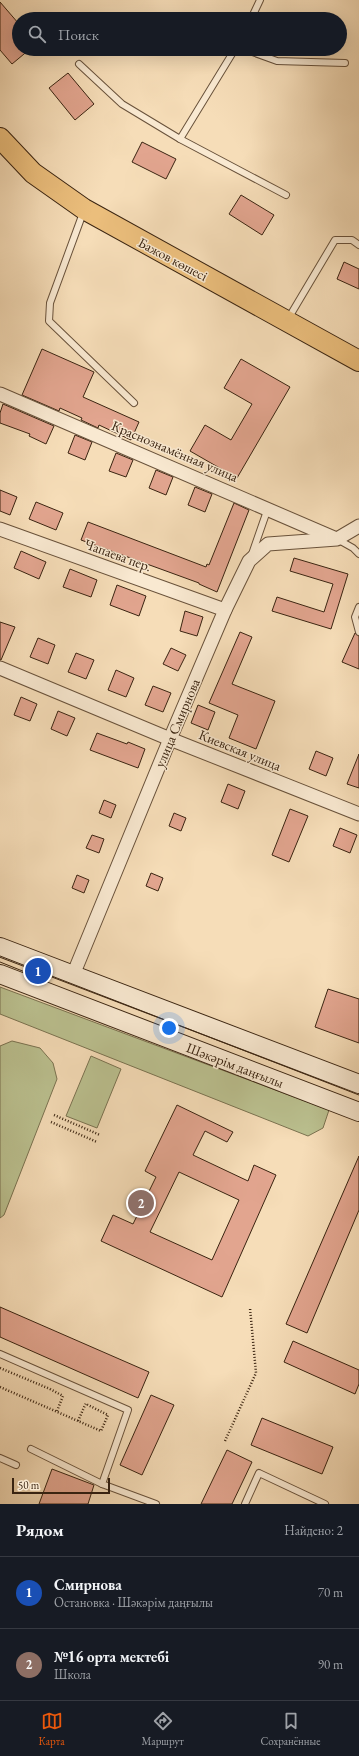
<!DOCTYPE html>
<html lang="ru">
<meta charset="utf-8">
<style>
:root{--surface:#171b24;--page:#242831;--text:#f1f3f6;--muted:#9ea1a6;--line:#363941;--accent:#ea580c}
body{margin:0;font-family:"EB Garamond",serif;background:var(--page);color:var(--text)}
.scale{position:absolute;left:12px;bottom:10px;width:98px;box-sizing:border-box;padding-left:4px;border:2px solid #3a2411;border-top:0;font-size:11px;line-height:14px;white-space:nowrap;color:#3a2411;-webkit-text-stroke:3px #f9e9d1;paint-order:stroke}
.you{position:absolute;left:169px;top:1028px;width:14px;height:14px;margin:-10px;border:3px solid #fff;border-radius:50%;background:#1a73e8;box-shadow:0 0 0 6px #1a73e833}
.badge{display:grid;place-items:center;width:26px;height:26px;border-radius:50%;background:var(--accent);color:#fff;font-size:13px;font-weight:700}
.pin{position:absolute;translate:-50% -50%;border:2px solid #fff;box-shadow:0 1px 4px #0006}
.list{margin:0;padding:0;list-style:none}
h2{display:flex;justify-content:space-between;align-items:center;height:52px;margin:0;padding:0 16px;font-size:17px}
h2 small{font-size:13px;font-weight:400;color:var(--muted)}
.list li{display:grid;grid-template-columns:26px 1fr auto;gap:12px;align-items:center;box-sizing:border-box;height:72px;padding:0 16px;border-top:1px solid var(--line)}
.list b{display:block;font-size:15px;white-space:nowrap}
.list p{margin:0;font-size:13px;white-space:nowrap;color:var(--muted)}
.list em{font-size:13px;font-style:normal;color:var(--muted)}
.icon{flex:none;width:22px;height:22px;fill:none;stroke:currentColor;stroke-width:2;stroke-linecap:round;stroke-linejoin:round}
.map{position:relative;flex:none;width:359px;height:1504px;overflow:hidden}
.search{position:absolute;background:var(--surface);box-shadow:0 4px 16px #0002;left:12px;right:12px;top:12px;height:44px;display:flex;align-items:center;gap:10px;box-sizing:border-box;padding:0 14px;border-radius:22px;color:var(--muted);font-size:15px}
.sheet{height:196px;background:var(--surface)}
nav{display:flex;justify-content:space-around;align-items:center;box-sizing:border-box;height:56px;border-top:1px solid var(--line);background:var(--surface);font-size:11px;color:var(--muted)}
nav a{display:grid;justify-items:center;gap:2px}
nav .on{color:var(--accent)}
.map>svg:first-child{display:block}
.green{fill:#bbc190;stroke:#7a7250}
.building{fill:#e2a58f;stroke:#3a2411;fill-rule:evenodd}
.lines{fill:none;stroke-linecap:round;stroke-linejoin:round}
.lane-casing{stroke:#69523b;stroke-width:8}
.street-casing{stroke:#69523b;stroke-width:15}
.secondary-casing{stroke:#3a2411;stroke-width:20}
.primary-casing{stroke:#3a2411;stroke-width:22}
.path{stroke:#3a2411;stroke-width:2.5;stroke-dasharray:1 2;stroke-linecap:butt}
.lane{stroke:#f9e9d1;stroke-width:6}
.street{stroke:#f9e9d1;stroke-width:13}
.secondary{stroke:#f9e9d1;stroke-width:18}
.primary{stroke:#ebbe7c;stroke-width:20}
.tram{stroke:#3a2411;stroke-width:1}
.labels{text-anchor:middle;stroke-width:3;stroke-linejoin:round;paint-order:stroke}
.street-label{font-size:14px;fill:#3a2411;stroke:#f9e9d1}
</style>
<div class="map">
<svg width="359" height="1504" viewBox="0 0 359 1504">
<rect width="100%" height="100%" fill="#f6ddb8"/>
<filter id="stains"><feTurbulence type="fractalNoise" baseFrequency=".005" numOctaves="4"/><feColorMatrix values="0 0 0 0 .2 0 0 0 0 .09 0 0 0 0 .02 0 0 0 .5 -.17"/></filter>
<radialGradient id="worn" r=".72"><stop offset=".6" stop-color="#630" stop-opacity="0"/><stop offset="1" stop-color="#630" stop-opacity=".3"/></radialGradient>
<!-- green -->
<g class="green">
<polygon points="0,987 329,1110 323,1128 308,1136 0,1014"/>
<polygon points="12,1041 40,1048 53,1063 57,1079 4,1215 0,1218 0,1046"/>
<polygon points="91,1056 121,1069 97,1128 66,1116"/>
</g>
<!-- building -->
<g class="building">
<polygon points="0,2 19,24 19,49 30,49 12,64 0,50"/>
<polygon points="68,73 94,104 75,120 49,88"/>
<polygon points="142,142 176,159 166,179 132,162"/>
<polygon points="241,195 274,215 262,235 229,214"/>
<polygon points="344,262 359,269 359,289 337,279"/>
<polygon points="42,349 94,372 83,397 139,422 131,440 99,425 98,428 81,420 82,418 60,408 59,411 22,395"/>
<polygon points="241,359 290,387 237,478 190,451 205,425 231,440 252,404 224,388"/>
<polygon points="3,404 54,426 46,444 29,436 30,434 0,423 0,413"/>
<polygon points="75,435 92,442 85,460 68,453"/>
<polygon points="116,453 133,460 126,477 109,471"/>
<polygon points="156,470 173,477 166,495 149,488"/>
<polygon points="195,487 212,494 205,512 188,505"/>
<polygon points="0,490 17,497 10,515 0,511"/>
<polygon points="36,502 63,513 56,530 29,519"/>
<polygon points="234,503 249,510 217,592 199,584 199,583 81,540 88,522 206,567 207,564 209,565"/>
<polygon points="21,551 46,562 39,579 14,568"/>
<polygon points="294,558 348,574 331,629 272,611 277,597 324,612 333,584 290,571"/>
<polygon points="70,569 97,580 91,597 63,587"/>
<polygon points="117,585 146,596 139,616 110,605"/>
<polygon points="185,611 203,617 197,636 180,631"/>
<polygon points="0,622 15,627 1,660 0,660"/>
<polygon points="240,632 252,637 232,684 275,701 256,749 229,738 238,715 209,703"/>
<polygon points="355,633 359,636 359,669 342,662"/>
<polygon points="38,638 55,645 48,664 30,657"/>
<polygon points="171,648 186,655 178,671 163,664"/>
<polygon points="76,653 94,660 86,679 68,672"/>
<polygon points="116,670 134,678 126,697 108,690"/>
<polygon points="153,686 171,693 163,712 145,705"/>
<polygon points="21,697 37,704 30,721 14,715"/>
<polygon points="198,705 215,712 208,730 191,723"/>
<polygon points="58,711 75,718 67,736 51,729"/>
<polygon points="97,733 127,744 128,742 145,749 138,768 90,750"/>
<polygon points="316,751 333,758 326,776 309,769"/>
<polygon points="359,754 359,788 347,784"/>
<polygon points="228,784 245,791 238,809 221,802"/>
<polygon points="104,800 116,805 111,818 99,813"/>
<polygon points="290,809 308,816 289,862 272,855"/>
<polygon points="174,813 186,818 181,831 169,826"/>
<polygon points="340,828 357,835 350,853 333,846"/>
<polygon points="92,835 104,839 99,853 86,848"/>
<polygon points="151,873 163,878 158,891 146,886"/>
<polygon points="77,875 89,880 84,893 72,888"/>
<polygon points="328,989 359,999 359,1043 315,1027"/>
<path d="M177,1105L233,1132L227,1142L205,1131L193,1155L248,1181L254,1165L276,1175L222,1297L101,1241L113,1215L133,1224L156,1177L145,1171ZM179,1172L239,1200L212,1260L150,1232Z"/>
<polygon points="359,1156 359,1210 307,1333 286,1324"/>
<polygon points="0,1307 149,1372 138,1398 0,1337"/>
<polygon points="293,1341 359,1370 359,1384 355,1394 284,1362"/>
<polygon points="151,1395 174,1405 142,1475 120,1465"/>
<polygon points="262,1418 333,1447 322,1474 251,1445"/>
<polygon points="227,1450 252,1462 232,1504 201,1504"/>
<polygon points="52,1469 94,1485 88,1504 39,1504"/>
</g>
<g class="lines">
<defs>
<g id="lane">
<polyline points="251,19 260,0"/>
<polyline points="244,49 277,61 345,63"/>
<polyline points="79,64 122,104 180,139 286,195"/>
<polyline points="180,139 235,49"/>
<polyline points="83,213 50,303 49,321 134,403"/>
<polyline points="288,319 335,240 352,240 359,245"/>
<polyline points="337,539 353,548 359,554"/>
<polyline points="252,554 268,508"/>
<polyline points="359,607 355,617 359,632"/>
<polyline points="0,1354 128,1410 102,1484 156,1504"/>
<polyline points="31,1449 102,1484"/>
<polyline points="0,1458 16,1465"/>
<polyline points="245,1504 259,1473 325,1504"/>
</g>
<g id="street">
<polyline points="0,394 334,538"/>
<polyline points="0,529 225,610"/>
<polyline points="0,668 170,739 359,814"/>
<polyline points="73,975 170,739 225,610 249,561 268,544 337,539 359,526"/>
</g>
<g id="secondary">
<polyline points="0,947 359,1084"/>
<polyline points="0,974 359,1112"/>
</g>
<polyline id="primary" points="0,138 33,173 84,209 359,361"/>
</defs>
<!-- lane casing -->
<use href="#lane" class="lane-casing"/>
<!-- street casing -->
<use href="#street" class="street-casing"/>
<!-- secondary casing -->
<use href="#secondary" class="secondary-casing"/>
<!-- primary casing -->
<use href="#primary" class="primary-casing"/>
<!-- path -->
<g class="path">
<polyline points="54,1115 100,1135"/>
<polyline points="51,1122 97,1142"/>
<polyline points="0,1368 50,1389"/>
<polyline points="0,1387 101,1431 108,1415 86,1404"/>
<polyline points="50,1389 63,1396 57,1411"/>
<polyline points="78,1421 86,1403"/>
<polyline points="225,1441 256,1373 250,1308"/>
</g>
<!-- lane -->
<use href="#lane" class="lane"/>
<!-- street -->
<use href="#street" class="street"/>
<!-- secondary -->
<use href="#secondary" class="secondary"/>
<!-- primary -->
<use href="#primary" class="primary"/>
<!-- tram -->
<g class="tram">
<polyline points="0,956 359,1095"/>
<polyline points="0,962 30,974"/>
</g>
</g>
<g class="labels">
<!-- street labels -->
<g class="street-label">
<text transform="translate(173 259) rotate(28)" y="5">Бажов көшесі</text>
<text transform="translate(175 451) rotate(23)" y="5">Краснознамённая улица</text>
<text transform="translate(118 555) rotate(20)" y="5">Чапаева пер.</text>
<text transform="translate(177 723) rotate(-67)" y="5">улица Смирнова</text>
<text transform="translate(240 750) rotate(22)" y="5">Киевская улица</text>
<text transform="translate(235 1065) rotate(21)" y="5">Шәкәрім даңғылы</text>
</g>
</g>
<rect width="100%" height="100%" filter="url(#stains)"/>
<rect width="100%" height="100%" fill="url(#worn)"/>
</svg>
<div class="scale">50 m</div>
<div class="you"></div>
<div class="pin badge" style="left:38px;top:971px;background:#1a4fb4">1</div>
<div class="pin badge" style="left:141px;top:1203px;background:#8d6e63">2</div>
<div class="search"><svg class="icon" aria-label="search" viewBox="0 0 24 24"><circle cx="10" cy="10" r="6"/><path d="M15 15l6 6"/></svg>Поиск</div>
</div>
<section class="sheet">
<h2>Рядом<small>Найдено: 2</small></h2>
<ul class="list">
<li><span class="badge" style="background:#1a4fb4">1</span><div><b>Смирнова</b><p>Остановка · Шәкәрім даңғылы</p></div><em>70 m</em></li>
<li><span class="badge" style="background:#8d6e63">2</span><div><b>№16 орта мектебі</b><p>Школа</p></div><em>90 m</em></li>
</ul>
</section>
<nav>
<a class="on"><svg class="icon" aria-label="map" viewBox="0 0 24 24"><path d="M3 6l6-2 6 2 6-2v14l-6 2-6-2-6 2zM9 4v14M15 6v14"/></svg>Карта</a>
<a><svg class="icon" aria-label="directions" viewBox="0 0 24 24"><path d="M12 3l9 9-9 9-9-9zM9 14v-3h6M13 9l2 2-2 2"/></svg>Маршрут</a>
<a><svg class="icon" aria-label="saved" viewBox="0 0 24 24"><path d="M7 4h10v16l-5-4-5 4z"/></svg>Сохранённые</a>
</nav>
